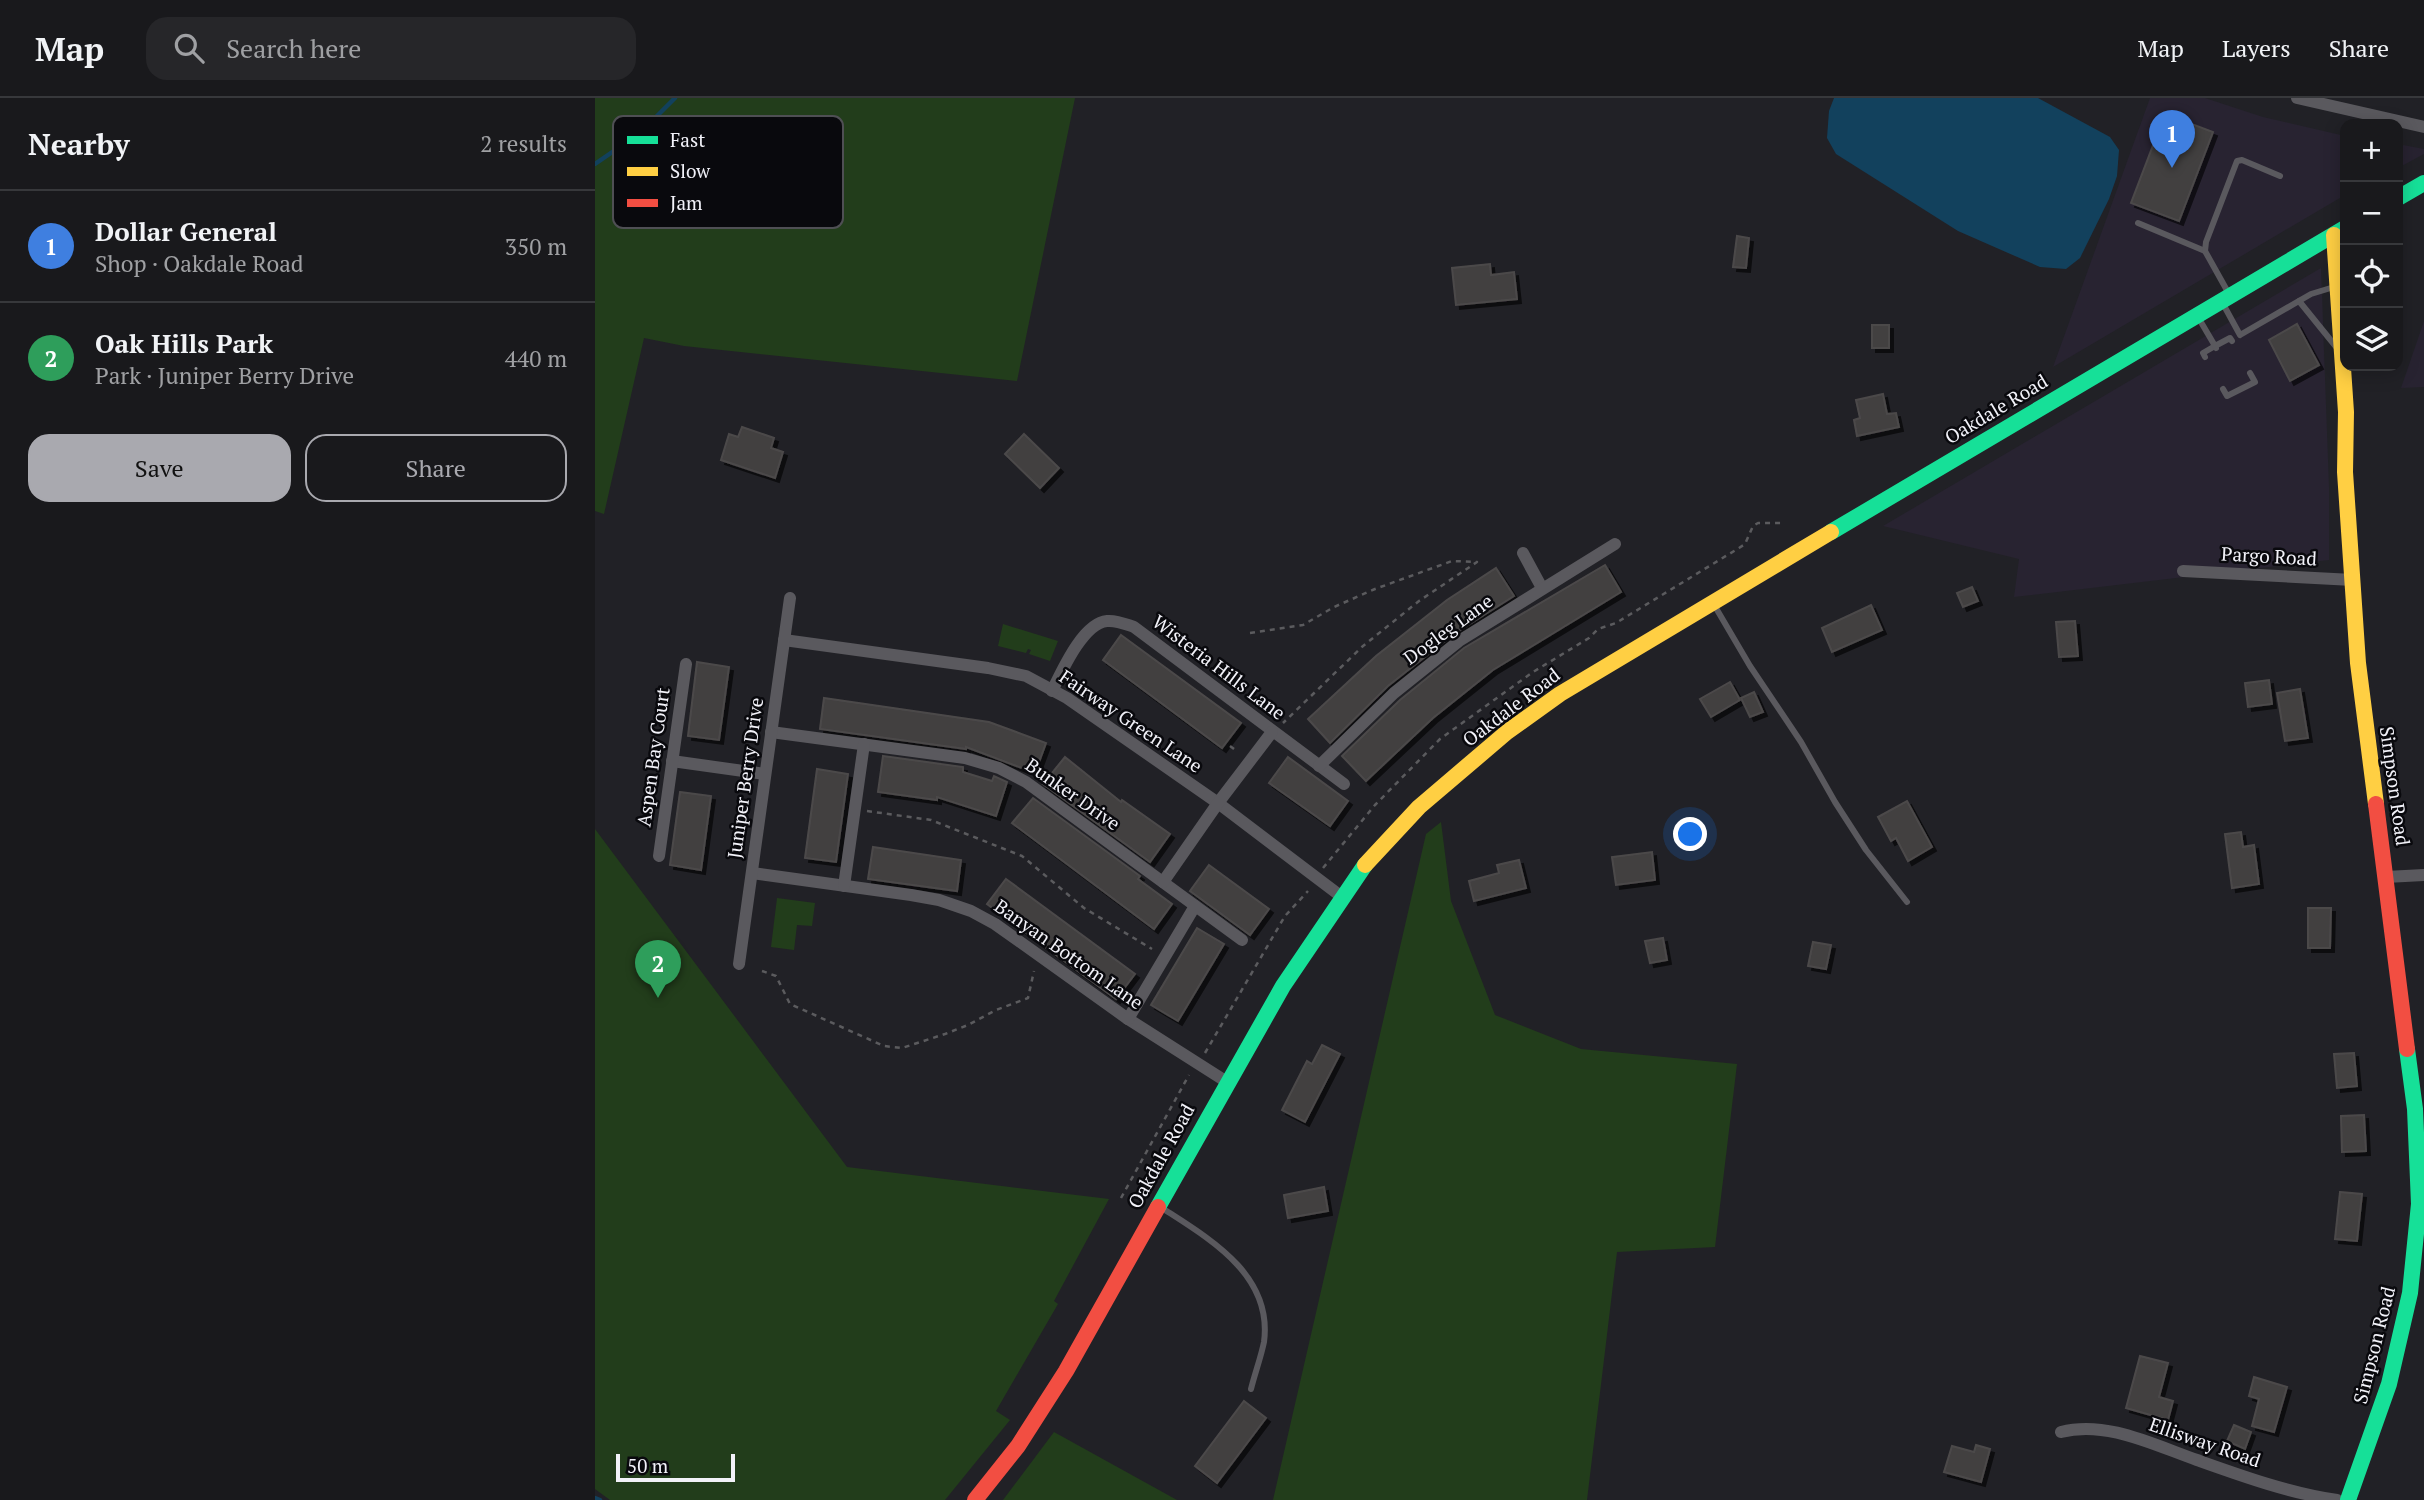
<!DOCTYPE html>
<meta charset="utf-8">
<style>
:root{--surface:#19191c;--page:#262629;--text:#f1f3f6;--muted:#9fa0a3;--line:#37383b;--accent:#a9a9af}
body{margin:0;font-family:"PT Serif",serif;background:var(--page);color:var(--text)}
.controls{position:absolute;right:21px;top:21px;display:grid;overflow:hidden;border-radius:14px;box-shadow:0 4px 18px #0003}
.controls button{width:63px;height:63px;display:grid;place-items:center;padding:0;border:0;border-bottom:2px solid var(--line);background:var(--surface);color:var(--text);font:35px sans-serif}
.scale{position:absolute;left:21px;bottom:18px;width:119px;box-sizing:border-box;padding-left:7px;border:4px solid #f2f2f9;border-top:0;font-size:19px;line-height:24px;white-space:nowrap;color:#f2f2f9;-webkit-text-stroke:5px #09090d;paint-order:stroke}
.you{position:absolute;left:1096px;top:737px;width:24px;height:24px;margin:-18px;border:5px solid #fff;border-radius:50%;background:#1a73e8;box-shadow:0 0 0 10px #1a73e833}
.badge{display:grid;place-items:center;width:46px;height:46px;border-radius:50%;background:var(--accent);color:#fff;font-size:23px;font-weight:700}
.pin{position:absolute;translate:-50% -58px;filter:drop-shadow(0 2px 4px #0008)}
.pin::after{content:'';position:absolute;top:37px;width:24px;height:21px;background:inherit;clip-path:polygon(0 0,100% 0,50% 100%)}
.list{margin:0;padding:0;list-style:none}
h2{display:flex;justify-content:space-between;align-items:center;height:91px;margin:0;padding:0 28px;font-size:30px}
h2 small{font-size:23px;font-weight:400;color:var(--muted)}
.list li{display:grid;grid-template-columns:46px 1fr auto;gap:21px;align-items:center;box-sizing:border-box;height:112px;padding:0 28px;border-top:2px solid var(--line)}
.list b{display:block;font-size:26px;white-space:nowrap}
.list p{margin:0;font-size:23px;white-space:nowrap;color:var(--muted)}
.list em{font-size:23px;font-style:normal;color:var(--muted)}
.actions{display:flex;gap:14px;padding:21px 28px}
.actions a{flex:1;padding:16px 0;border:2px solid var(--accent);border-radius:21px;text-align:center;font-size:24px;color:var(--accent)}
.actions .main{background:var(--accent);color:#111}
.icon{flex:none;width:38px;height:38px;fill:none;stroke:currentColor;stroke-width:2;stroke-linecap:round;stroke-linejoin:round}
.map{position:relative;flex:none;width:1829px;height:1402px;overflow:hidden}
header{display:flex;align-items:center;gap:42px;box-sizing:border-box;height:98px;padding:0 35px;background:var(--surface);border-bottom:2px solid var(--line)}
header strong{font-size:33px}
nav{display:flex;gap:38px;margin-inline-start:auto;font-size:24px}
.search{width:490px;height:63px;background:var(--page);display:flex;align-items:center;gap:18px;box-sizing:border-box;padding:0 24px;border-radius:21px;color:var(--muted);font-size:26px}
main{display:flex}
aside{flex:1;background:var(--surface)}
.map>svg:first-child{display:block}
.commercial{fill:#282331}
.green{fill:#223d1b}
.water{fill:#12415d}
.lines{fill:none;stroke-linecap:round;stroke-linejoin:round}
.stream{stroke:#12415d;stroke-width:4.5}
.building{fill:#424041;stroke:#4c494a;stroke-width:2;filter:url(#shadow)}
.path{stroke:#5b5b5e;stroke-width:2.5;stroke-dasharray:5 5;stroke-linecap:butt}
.lane{stroke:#5a595e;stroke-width:6}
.street{stroke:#5a595e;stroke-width:12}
.fast{stroke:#16e098;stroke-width:16}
.slow{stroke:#ffcf43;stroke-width:16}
.jam{stroke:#f24e42;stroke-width:16}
.labels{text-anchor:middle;stroke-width:5;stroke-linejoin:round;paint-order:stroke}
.street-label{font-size:19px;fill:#f2f2f9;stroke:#09090d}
.key{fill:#09090d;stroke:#4f4f54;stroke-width:2}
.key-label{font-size:19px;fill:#f2f2f9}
</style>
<header>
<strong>Map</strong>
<div class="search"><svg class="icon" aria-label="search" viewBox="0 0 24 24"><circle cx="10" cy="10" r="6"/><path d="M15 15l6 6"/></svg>Search here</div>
<nav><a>Map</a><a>Layers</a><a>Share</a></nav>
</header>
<main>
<aside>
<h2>Nearby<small>2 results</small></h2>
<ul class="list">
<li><span class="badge" style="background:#3f7fe0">1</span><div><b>Dollar General</b><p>Shop · Oakdale Road</p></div><em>350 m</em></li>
<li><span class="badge" style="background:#2e9e5b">2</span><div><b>Oak Hills Park</b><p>Park · Juniper Berry Drive</p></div><em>440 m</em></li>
</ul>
<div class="actions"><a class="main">Save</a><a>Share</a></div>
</aside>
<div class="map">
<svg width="1829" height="1402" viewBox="0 0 1829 1402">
<defs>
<filter id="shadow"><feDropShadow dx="4" dy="4" stdDeviation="0" flood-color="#0009"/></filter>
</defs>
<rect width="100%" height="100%" fill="#212126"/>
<!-- commercial -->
<g class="commercial">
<polygon points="1555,0 1610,0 1668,19 1750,38 1750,97 1458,269"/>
<polygon points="1803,46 1829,51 1829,56 1803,70"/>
<polygon points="1726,170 1734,389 1734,462 1419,499 1424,461 1288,428"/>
<polygon points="1829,223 1829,289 1806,290"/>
</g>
<!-- green -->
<g class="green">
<polygon points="0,0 480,0 422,283 89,248 49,240 9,416 0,413"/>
<polygon points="408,526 463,543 455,563 434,556 436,552 433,551 431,555 403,548"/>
<polygon points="846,724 856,803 900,917 986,951 1142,966 1120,1149 1022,1154 992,1402 678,1402 831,736"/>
<polygon points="0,731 252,1069 514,1101 459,1203 463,1206 401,1313 415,1322 350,1402 15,1402 0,1391"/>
<polygon points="182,800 220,805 217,828 202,827 199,852 176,849"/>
<polygon points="459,1334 582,1402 408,1402"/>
</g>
<!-- water -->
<polygon class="water" points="1239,0 1443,0 1515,39 1524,52 1522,78 1514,101 1485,160 1471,171 1445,169 1363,133 1241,56 1232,40 1234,13"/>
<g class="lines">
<!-- stream -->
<g class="stream">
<polyline points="0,66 45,35 80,0"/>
<polyline points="0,1400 5,1402"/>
</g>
</g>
<!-- building -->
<g class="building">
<polygon points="1570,16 1618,34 1584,123 1536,105"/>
<polygon points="1142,138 1154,140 1151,170 1138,169"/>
<polygon points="895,166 896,177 919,174 922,201 861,207 857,170"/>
<polygon points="1702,226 1724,267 1695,283 1674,242"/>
<rect x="1277" y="227" width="17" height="23"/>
<polygon points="1288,296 1292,316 1301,315 1304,329 1262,338 1259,322 1265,320 1261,302"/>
<polygon points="147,329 179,340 176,350 188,354 180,380 126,362 134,336 143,339"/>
<polygon points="429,336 464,370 445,390 410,356"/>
<polygon points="1010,467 1026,494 898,572 838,620 771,683 747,658 805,602 869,550"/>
<polygon points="901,470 919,498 859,536 793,588 735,645 713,621 781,558 852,502"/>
<polygon points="1377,489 1383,503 1368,509 1362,495"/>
<polygon points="1276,507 1287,532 1237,554 1227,530"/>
<polygon points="1480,523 1483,558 1464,559 1461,524"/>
<polygon points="526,537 646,625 627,650 508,562"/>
<polygon points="102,564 134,569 124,642 93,638"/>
<polygon points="1674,582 1677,606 1653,609 1650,585"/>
<polygon points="1135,584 1145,602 1116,619 1105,601"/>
<polygon points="1705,591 1713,640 1690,643 1682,595"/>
<polygon points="1159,594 1168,614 1155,619 1146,600"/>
<polygon points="229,600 394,624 451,645 440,675 371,649 371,651 225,631"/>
<polygon points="288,658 368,669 368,674 397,683 399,678 412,684 401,718 342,699 342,702 283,694"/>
<polygon points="470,659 526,704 527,702 575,736 555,764 448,686"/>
<polygon points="693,659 753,703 735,728 674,685"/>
<polygon points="222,671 253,676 241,764 210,760"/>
<polygon points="85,694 116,698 106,772 75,767"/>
<polygon points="438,700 545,778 543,781 577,806 559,831 417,725"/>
<polygon points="1312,703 1337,749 1313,763 1301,740 1296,743 1283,719"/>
<polygon points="1646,734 1648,749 1659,747 1664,786 1637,790 1630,736"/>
<polygon points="278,749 366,762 362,793 273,781"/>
<polygon points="1057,754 1060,782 1021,787 1017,759"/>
<polygon points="924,762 931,790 879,803 874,783 904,775 902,767"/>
<polygon points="614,767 674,811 655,837 595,793"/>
<polygon points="411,781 540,876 521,901 392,806"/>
<polygon points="1713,810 1736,810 1735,850 1713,850"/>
<polygon points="602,830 629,846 583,923 556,907"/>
<polygon points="1068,840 1072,862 1055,865 1050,843"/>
<polygon points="1218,844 1236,847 1231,871 1213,868"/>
<polygon points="727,947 745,956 710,1024 687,1012 712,963 717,966"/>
<polygon points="1759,955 1762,988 1742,990 1739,956"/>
<polygon points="1769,1017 1771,1053 1747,1054 1746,1018"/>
<polygon points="729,1089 733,1113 693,1120 689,1097"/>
<polygon points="1745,1094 1767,1096 1762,1143 1740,1141"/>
<polygon points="1545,1258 1573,1265 1564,1299 1578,1303 1573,1322 1531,1310"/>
<polygon points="1659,1279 1692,1289 1679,1334 1657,1328 1664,1301 1654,1298"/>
<polygon points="649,1303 671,1320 622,1385 600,1368"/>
<polygon points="1639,1327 1656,1334 1650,1351 1632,1343"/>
<polygon points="1381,1347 1395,1351 1386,1384 1349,1374 1357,1348 1379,1354"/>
</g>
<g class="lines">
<!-- path -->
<g class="path">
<polyline points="655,535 708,527 739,509 780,491 857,463 882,464 824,503 768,548 688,625"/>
<polyline points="635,648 643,654"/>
<polyline points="272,713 336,722 427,758 489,810 557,851"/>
<polyline points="728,770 780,707 845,641 938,574 994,540 1003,531 1021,525 1144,450 1150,446 1158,428 1163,425 1188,425"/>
<polyline points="167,873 181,878 195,906 289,948 307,950 350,936 373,927 401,912 433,900 439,873"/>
<polyline points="610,955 690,818 713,793"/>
<polyline points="526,1100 594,977"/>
</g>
<!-- lane -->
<g class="lane">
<polyline points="1543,125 1610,153"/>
<polyline points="1634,196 1610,153 1611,144 1642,63 1647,62 1685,78"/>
<polyline points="1704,203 1742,250"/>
<polyline points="1627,204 1645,237 1716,196 1739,189"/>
<polyline points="1603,219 1620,248 1608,255 1610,259"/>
<polyline points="1621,250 1620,248 1635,240 1637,243"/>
<polyline points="1628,291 1632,298 1660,284 1655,275"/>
<polyline points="1118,505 1155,568 1206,644 1240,704 1271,752 1312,804"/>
<path d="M567,1110C615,1141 678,1177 669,1244C666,1259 660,1275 656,1291"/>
</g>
<!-- street -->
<g class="street">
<polyline points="1702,0 1829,29"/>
<polyline points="928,455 947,490"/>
<polyline points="1588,473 1758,482"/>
<polyline points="189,542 393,570 431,578 472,600 623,705 747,799"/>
<path d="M457,593C467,573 488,525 512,523C522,522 530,526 539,529L749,686"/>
<polyline points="176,634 370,660 404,670 431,684 647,842"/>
<polyline points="77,663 170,676"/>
<polyline points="724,668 799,595 864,543 1020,446"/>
<polyline points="64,758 91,566"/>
<polyline points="157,775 316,797 344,802 376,813 400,826 533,921 632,984"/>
<polyline points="1791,779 1829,777"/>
<polyline points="568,784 623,705 677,634"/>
<polyline points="249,788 269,646"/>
<polyline points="144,866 195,500"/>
<polyline points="533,921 600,808"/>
<path d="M1466,1334C1511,1322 1559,1347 1602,1362C1647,1378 1694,1395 1742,1402"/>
</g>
<!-- fast -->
<g class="fast">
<polyline points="1803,100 1829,85"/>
<polyline points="1236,434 1750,130"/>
<polyline points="563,1109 688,888 770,767"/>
<polyline points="1753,1402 1794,1286 1815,1195 1824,1106 1820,1011 1812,951"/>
</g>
<!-- slow -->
<g class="slow">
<polyline points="1739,137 1751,314 1750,374 1763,565 1781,706"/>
<polyline points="770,767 824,709 912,634 965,596 1236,434"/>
</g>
<!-- jam -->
<g class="jam">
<polyline points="1781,706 1812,951"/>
<polyline points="380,1402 423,1348 471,1273 563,1109"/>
</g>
</g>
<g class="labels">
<!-- street labels -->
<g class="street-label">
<text transform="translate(1401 311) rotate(-31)" y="7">Oakdale Road</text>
<text transform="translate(1674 458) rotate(3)" y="7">Pargo Road</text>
<text transform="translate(853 531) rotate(-36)" y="7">Dogleg Lane</text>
<text transform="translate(624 569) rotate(37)" y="7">Wisteria Hills Lane</text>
<text transform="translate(916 609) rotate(-37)" y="7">Oakdale Road</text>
<text transform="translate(536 623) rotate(34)" y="7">Fairway Green Lane</text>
<text transform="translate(58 659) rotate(-82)" y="7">Aspen Bay Court</text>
<text transform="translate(150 680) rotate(-82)" y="7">Juniper Berry Drive</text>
<text transform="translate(1800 688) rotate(82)" y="7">Simpson Road</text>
<text transform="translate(478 696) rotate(35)" y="7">Bunker Drive</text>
<text transform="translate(474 856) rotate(35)" y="7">Banyan Bottom Lane</text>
<text transform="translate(566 1058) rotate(-61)" y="7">Oakdale Road</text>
<text transform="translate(1779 1247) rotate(-76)" y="7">Simpson Road</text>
<text transform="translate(1610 1344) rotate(19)" y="7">Ellisway Road</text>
</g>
</g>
<!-- legend -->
<rect x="18" y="18" width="230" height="112" rx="10" class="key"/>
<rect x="32" y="38" width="31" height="8" fill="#16e098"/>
<rect x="32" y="69" width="31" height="9" fill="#ffcf43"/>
<rect x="32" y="101" width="31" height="8" fill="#f24e42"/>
<g class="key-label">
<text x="75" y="49">Fast</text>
<text x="75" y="80">Slow</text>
<text x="75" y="112">Jam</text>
</g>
</svg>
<div class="controls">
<button>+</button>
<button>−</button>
<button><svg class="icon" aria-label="locate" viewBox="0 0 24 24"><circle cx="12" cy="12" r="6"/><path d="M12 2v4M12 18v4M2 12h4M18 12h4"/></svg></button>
<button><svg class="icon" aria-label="layers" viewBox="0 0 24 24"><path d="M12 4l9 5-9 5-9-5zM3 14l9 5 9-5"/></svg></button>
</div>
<div class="scale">50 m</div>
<div class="you"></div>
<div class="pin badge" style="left:1577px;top:70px;background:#3f7fe0">1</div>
<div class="pin badge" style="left:63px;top:900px;background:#2e9e5b">2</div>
</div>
</main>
